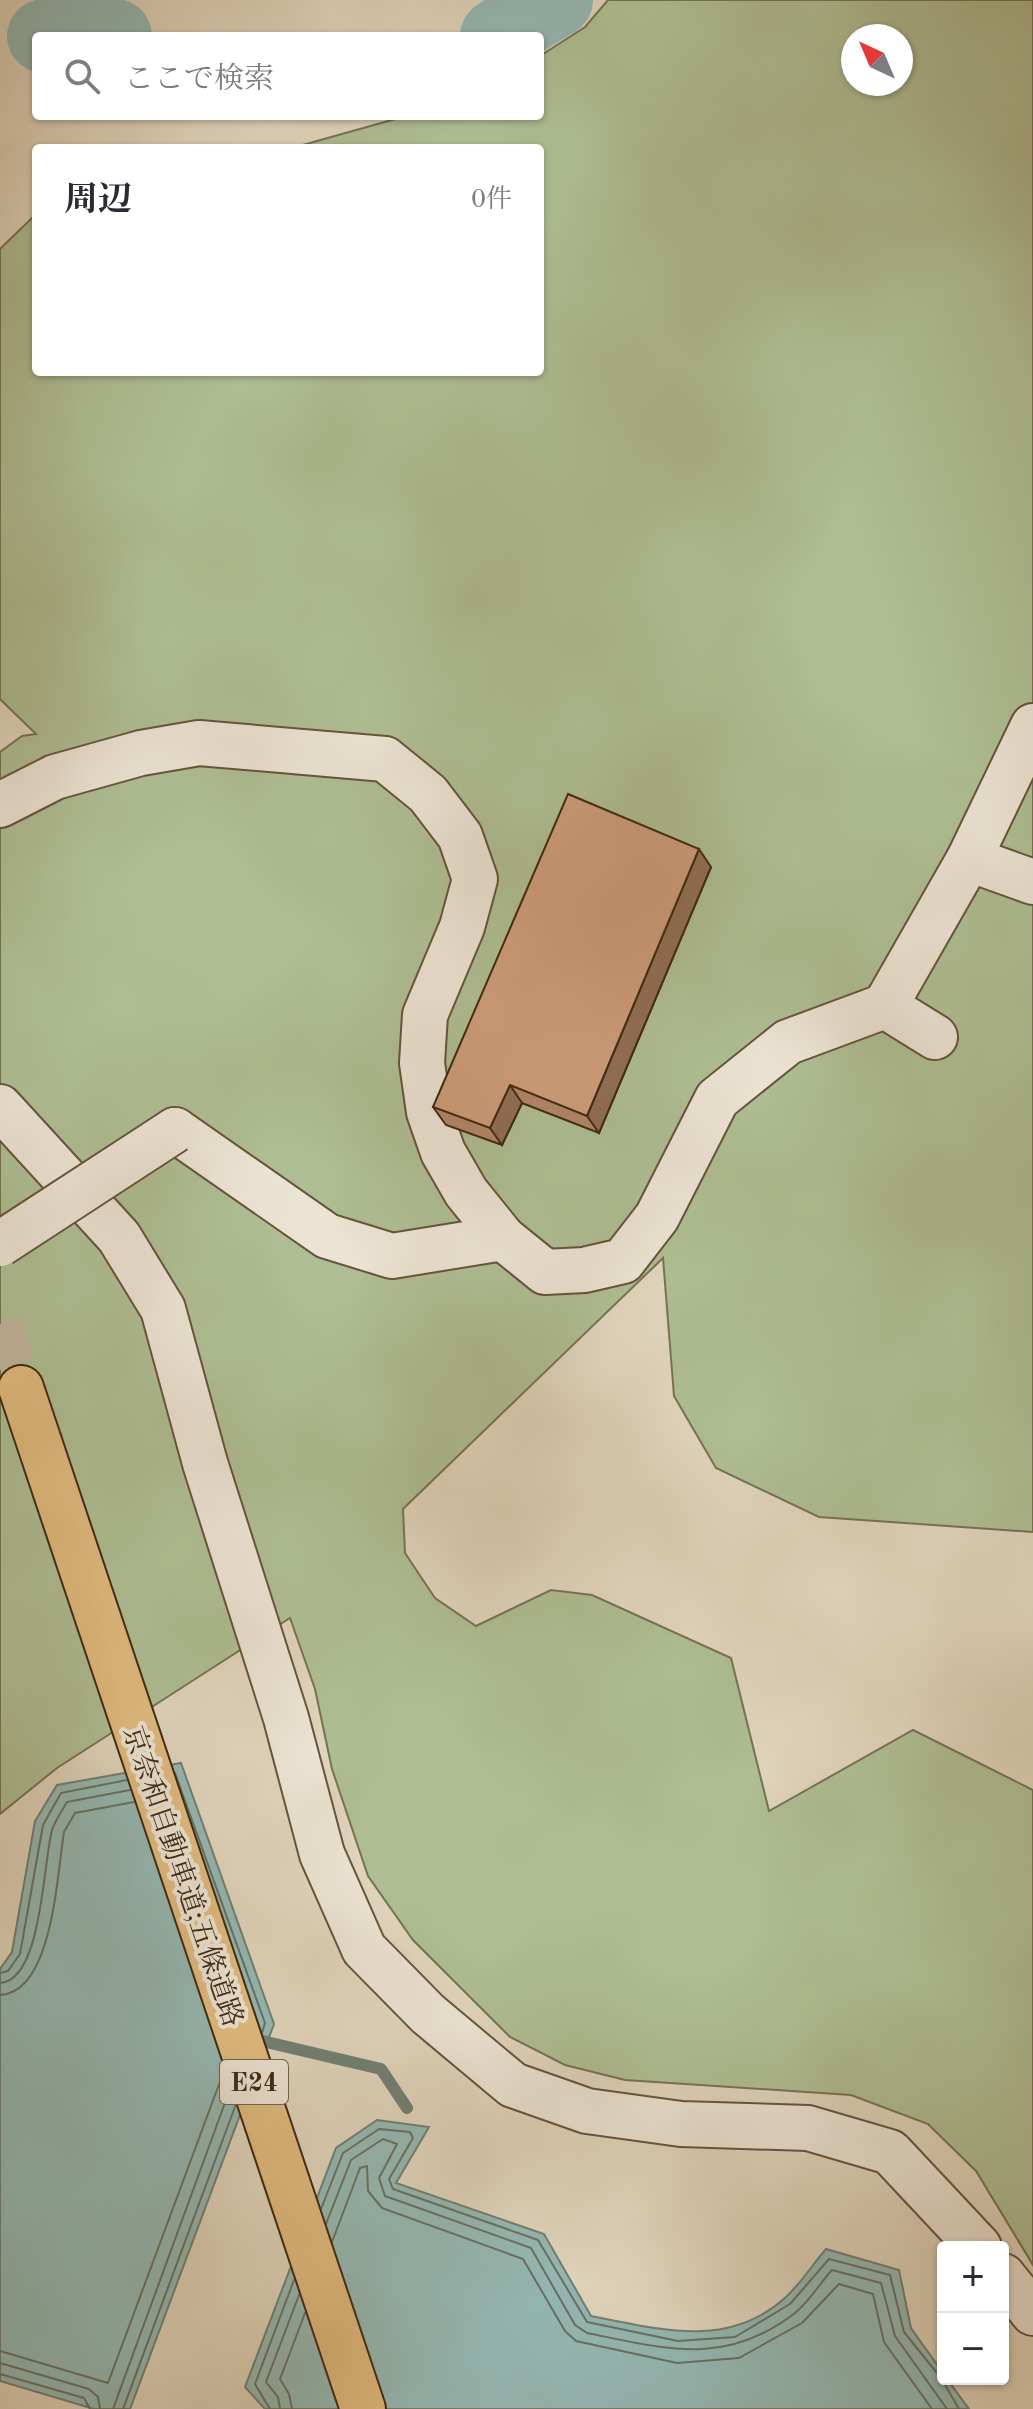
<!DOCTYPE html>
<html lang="ja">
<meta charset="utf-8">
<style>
:root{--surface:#fff;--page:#f7f7f7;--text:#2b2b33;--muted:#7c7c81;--line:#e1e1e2}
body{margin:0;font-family:"Old Standard TT","Noto Serif JP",serif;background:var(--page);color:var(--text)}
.controls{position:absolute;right:24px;bottom:24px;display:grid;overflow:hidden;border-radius:8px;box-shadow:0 2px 6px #0004}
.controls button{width:72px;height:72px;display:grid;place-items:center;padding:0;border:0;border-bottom:2px solid var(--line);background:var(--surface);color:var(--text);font:40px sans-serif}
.compass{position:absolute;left:841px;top:24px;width:72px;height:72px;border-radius:50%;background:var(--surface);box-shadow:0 2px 6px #0004;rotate:316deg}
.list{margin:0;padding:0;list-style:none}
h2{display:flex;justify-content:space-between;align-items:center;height:104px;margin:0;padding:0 32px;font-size:34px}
h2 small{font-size:26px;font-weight:400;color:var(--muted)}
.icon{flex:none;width:44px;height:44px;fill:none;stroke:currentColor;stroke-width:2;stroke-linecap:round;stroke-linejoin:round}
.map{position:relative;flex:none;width:1033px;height:2409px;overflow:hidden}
.search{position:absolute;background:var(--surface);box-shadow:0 2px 6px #0004;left:32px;top:32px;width:512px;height:88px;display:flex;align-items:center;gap:20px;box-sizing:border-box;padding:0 28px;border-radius:8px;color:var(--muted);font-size:30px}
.panel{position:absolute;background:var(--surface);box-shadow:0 2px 6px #0004;left:32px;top:144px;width:512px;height:232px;border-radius:8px}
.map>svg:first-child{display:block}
.green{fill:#aebd93;stroke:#767352;stroke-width:2;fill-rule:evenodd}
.water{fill:#94b8b3;stroke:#717f73;stroke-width:2}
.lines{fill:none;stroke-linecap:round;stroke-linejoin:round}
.shore{stroke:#687062;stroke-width:2}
.stream{stroke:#717f73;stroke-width:12}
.river{stroke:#94b8b3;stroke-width:74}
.highway-tunnel{stroke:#bfb29a;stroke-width:44;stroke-dasharray:44 22;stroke-linecap:butt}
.minor-casing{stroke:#66543c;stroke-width:48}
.highway-casing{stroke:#3d2912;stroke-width:48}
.minor{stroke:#ebe3d3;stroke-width:44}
.highway{stroke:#e0ba7e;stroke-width:44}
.minor-bridge-casing{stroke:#66543c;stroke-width:48;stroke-linecap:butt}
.minor-bridge{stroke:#ebe3d3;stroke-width:44}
.wall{fill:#b18669;stroke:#3d2912;stroke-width:2}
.shaded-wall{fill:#906d55;stroke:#3d2912;stroke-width:2}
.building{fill:#ce9c7a;stroke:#3d2912;stroke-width:2}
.labels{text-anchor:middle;stroke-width:8;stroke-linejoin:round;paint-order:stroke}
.shield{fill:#ebe3d3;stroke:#71614c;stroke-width:2}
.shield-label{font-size:26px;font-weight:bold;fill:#3d2912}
.street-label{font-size:28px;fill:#3d2912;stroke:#ebe3d3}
</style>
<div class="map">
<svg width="1033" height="2409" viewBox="0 0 1033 2409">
<rect width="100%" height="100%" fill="#e0d4bc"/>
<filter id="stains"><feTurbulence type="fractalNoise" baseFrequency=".0025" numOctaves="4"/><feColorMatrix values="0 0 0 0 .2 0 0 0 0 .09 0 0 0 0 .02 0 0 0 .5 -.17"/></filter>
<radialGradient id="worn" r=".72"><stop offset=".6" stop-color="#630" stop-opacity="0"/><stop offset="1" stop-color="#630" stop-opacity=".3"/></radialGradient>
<!-- green -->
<path class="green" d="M608,0H1033V1532L819,1517L716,1468L674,1396L663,1258L403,1509L405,1553L435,1598L476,1626L551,1590L592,1595L731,1658L769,1811L913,1730L1033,1790V2265L976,2171L928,2124L851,2095L625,2080L565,2065L510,2037L413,1940L368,1876L332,1769L315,1689L290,1618L57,1768L0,1814V752L22,736L36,734L0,699V249L36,214V372H540V148H292L406,116H540V56L585,27ZM853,36H901V84H853Z"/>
<!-- water -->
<g class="water">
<polygon points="181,1763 274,2024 130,2409 94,2409 0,2381 0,1969 12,1952 35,1821 57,1785"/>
<path d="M377,2120L429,2127L396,2183L544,2234L591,2316C659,2329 728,2350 786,2297C801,2283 813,2264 826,2249L899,2270L911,2328L943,2373V2379H947L969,2409H265L245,2387L336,2148Z"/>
</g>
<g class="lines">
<!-- shore -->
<g class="shore">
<polyline points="175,1773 265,2023 262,2033"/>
<polyline points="0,1973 8,1971 20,1954 43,1825 61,1793 127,1780"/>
<path d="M0,1983C42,1981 43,1863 52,1830C55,1821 62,1811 67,1802L130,1790"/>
<path d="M0,1995C53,1993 57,1873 64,1832L75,1813L134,1802"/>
<polyline points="321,2209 343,2153 379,2129 410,2132 413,2138 389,2179 393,2189 538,2240 587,2322 678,2341 735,2337 790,2304 829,2259 890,2275 904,2332 941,2378 959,2409"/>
<path d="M326,2224L351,2160L383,2139L397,2144L379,2178L385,2196L531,2248L575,2325L587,2333C667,2349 725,2367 795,2313C810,2301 820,2283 832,2270L881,2283L895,2336L947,2409"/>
<polyline points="332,2242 360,2168 367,2166 368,2191 382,2208 523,2259 565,2331 576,2341 677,2363 739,2358 802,2323 839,2284 873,2294 884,2342 932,2409"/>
<polyline points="0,2351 108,2383 224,2071"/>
<polyline points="0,2363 89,2389 98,2397 100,2409"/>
<polyline points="0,2374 84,2398 90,2409"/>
<polyline points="113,2409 230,2089"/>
<polyline points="123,2409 236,2104"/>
<polyline points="270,2409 255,2384 294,2280"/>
<polyline points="280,2409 278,2397 266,2382 299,2295"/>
<polyline points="292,2409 289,2394 280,2379 305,2313"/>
</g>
<!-- stream -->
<polyline class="stream" points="254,2039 381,2069 407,2108"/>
<!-- river -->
<g class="river">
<polyline points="44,36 66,30 115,36"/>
<polyline points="497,36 556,0"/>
</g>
<!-- highway-tunnel -->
<polyline class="highway-tunnel" points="0,1324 21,1388"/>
<defs>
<g id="minor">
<polyline points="0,805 55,777 141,753 199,743 385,759 428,794 460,836 475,879 462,927 425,1015 422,1063 429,1112 443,1152 466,1192 503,1238 392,1256 327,1236 175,1130"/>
<polyline points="969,859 1033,726"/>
<polyline points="885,1006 969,859 1033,882"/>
<polyline points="0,1107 119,1237 163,1309 205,1463 286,1718 322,1854 364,1949 428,2014 513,2085 587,2111 681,2124 808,2128 890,2152 979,2247"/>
<polyline points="503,1238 545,1272 584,1270 623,1261 657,1217 717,1099 788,1042 885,1006 935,1037"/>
<polyline points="1003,2276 1033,2313"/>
</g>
<polyline id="highway" points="21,1388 363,2409"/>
</defs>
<!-- minor casing -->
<use href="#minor" class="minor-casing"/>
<!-- highway casing -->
<use href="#highway" class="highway-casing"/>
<!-- minor -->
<use href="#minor" class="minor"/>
<!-- highway -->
<use href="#highway" class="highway"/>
<defs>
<polyline id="minor-bridge" points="0,1244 175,1130"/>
</defs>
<!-- minor-bridge casing -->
<use href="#minor-bridge" class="minor-bridge-casing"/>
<!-- minor-bridge -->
<use href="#minor-bridge" class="minor-bridge"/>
</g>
<!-- wall -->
<polygon class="wall" points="711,867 599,1133 522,1103 502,1145 446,1125 433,1107"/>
<!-- shaded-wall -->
<g class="shaded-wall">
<polygon points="699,849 711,867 599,1133 587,1116"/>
<polygon points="510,1085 522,1103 502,1145 490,1128"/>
</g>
<!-- building -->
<polygon class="building" points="568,794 699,849 587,1116 510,1085 490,1128 433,1107"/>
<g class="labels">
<!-- shield labels -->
<rect class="shield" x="220" y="2060" width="68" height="44" rx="6"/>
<g class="shield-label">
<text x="254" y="2091">E24</text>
</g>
<!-- street labels -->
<g class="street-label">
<text transform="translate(184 1876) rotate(71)" y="10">京奈和自動車道;五條道路</text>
</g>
</g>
<rect width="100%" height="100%" filter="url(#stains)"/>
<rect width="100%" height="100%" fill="url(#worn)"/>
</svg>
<div class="controls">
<button>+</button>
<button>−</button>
</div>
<svg class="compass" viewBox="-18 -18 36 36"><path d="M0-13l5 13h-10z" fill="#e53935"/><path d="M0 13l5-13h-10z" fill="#7c7c81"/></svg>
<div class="search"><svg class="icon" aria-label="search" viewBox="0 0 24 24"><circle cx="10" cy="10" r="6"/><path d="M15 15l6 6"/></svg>ここで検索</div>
<section class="panel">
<h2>周辺<small>0件</small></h2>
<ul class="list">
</ul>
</section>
</div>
